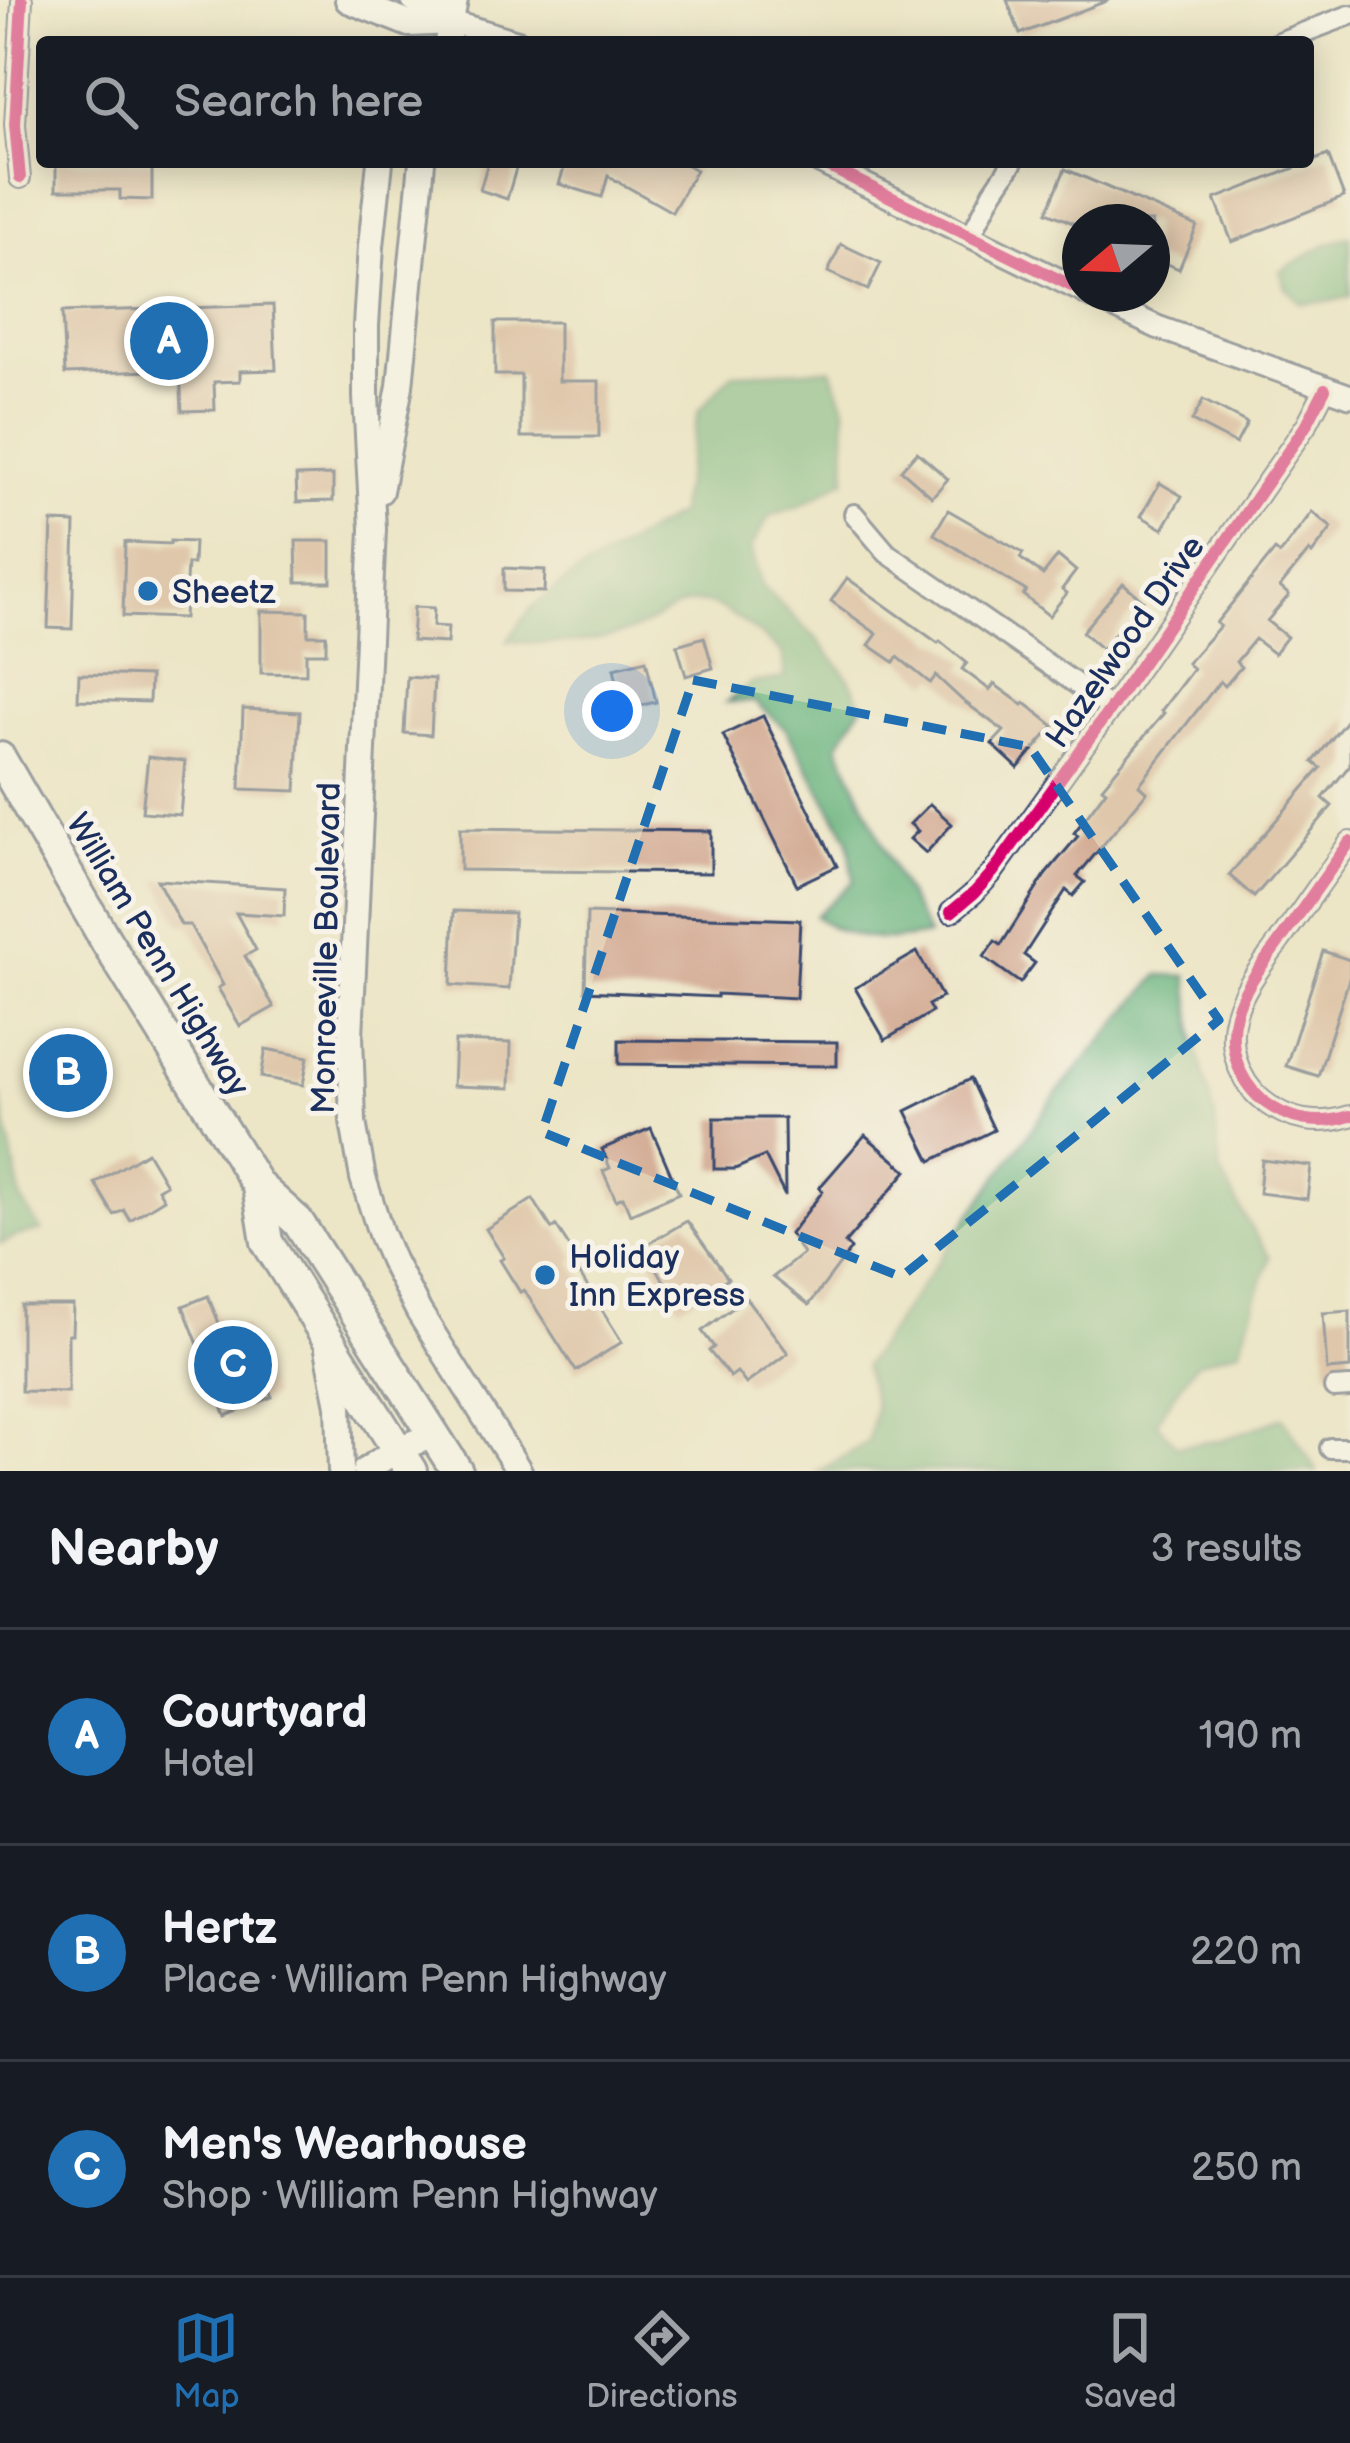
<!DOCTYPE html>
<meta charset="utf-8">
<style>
:root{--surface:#171b24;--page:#242831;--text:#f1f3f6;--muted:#9ea1a6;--line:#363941;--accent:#1f6fb2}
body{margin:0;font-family:"Balsamiq Sans",sans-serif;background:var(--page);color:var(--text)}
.compass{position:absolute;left:1062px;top:204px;width:108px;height:108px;border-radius:50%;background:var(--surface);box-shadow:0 6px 30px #0003;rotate:251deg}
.you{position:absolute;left:612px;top:711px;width:42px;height:42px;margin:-30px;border:9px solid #fff;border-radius:50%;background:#1a73e8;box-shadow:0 0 0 18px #1a73e833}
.badge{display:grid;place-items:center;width:78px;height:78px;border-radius:50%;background:var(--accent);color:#fff;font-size:39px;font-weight:700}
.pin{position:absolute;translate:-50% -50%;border:6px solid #fff;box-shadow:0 3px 12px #0006}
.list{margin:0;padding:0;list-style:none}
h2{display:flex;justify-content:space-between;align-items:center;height:156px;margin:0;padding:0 48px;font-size:51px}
h2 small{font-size:39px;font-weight:400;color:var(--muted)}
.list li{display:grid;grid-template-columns:78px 1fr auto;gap:36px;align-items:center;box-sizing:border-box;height:216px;padding:0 48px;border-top:3px solid var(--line)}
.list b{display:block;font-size:45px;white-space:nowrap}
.list p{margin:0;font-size:39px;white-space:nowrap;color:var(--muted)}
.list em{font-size:39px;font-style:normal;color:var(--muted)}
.icon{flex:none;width:66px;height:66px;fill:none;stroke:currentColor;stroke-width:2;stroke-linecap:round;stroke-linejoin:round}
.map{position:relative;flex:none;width:1350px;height:1471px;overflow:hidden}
.search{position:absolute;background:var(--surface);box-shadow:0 6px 30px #0003;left:36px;right:36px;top:36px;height:132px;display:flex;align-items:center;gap:30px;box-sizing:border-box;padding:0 42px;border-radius:12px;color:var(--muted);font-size:45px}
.sheet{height:804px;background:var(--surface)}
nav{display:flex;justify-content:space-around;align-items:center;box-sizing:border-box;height:168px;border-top:3px solid var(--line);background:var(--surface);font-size:33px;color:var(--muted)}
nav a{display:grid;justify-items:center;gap:6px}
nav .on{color:var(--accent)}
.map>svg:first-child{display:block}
.forest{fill:#67b27b;stroke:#41706c;stroke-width:3}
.building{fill:#cfa38a}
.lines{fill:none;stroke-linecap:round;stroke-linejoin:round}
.minor-casing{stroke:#3a4a6e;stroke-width:24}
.tertiary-casing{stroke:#3a4a6e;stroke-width:27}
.secondary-casing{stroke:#3a4a6e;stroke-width:30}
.trunk-casing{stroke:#3a4a6e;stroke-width:36}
.minor{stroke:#fff;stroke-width:18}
.tertiary{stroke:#fff;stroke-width:21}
.secondary{stroke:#fff;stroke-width:24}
.trunk{stroke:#fff;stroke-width:30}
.cycleway-casing{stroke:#f7f3e8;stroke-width:20}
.cycleway{stroke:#d6006c;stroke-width:12}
.marked{fill:none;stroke:#1f6fb2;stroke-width:9;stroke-dasharray:24 15;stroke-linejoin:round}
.poi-dot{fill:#1f6fb2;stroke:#f7f3e8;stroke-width:4.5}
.labels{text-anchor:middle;stroke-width:10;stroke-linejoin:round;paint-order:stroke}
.poi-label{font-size:33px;fill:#1b2f5e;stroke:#f7f3e8;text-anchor:start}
.street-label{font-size:33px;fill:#1b2f5e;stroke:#f7f3e8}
</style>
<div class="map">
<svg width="1350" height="1471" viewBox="0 0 1350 1471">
<rect width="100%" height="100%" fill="#f7f3e8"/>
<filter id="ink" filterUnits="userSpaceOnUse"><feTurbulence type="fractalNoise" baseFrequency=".00833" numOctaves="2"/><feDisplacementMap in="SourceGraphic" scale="24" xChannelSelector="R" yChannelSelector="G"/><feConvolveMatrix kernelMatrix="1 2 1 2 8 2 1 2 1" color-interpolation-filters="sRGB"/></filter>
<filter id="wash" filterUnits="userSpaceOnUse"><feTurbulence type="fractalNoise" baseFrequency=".004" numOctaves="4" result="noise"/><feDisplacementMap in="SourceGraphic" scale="48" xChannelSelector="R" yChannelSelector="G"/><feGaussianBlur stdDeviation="2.7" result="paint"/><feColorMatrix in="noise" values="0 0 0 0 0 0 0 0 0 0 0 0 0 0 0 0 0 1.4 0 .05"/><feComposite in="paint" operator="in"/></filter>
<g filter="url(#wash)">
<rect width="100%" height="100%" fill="#ece5c6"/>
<!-- forest -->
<g class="forest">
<polygon points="1350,236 1350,297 1327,302 1300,303 1286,288 1280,271 1324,245"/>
<path d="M831,369L845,406L846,479L802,505L770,516L751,547L762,586L819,641L850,680L862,706L838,745L896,874L928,935C888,943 848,942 815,916L854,881L848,838L786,729L755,702H727L751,683L785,678L782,653C765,639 726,606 704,603C678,599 658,621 636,629C594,645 550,645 507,641L532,607L573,576L678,514L698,412L733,373Z"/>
<polygon points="1159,975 1188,976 1195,1043 1215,1116 1220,1171 1249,1225 1270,1257 1240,1349 1196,1363 1156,1422 1176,1446 1222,1440 1283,1417 1317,1471 819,1471 868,1442 875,1406 864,1366 1057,1093"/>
<polygon points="0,1094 22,1201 42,1231 20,1235 0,1244"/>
</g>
<g id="blocks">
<!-- building -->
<g class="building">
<polygon points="1007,0 1106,0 1107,1 1020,34"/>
<polygon points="1328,155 1344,197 1232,242 1215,199"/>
<polygon points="56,162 152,162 152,200 120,199 120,190 56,190"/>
<polygon points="488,162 518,162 507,199 480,190"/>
<polygon points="566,162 682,162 696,170 672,212 608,176 602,197 559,184"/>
<polygon points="1065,169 1197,226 1179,269 1152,257 1152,222 1080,222 1080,226 1047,212"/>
<polygon points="841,244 881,263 868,290 828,272"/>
<polygon points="273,305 276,370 240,371 240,381 214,382 215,410 182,411 180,370 65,374 62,312"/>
<polygon points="495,322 559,322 559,381 599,381 599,437 521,437 521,375 495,375"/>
<polygon points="1203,400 1247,423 1236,444 1192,421"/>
<polygon points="917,452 948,479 932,497 901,470"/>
<polygon points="333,475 333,501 297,502 296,476"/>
<polygon points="1160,483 1182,496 1163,529 1141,516"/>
<polygon points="948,510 1023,553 1020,558 1043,575 1058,556 1076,571 1062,589 1067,593 1049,616 1023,595 1026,591 934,534"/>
<polygon points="1312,512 1332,528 1312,554 1309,551 1280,587 1289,595 1267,621 1287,637 1274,654 1255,639 1236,662 1241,667 1225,686 1220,681 1139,785 1147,792 1077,876 1085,882 1073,896 1066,890 1024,955 1035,963 1020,983 984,957 995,941 1001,945 1046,874 1078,836 1074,833 1106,790 1102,787 1164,713 1161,711 1193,669 1187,663 1220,626 1216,623 1275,550 1280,554"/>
<polygon points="52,522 75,523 72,629 48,628"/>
<polygon points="170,541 194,542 193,564 187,564 184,618 123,616 125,542 170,544"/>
<polygon points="296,541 331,541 331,582 297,582"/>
<polygon points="504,568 545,570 544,592 504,591"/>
<polygon points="847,578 938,643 940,641 967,663 962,669 990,690 994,684 1023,705 1025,703 1054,726 1018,768 992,744 1004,731 962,700 936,676 930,683 898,657 894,662 869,645 877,634 831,601"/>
<polygon points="1123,583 1143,600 1102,649 1082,632"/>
<polygon points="414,607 434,608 433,626 448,627 447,643 412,641"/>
<polygon points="261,611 308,612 308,635 326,635 326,653 306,653 306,674 261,673"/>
<polygon points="704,637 713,668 686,676 677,645"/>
<polygon points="646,660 656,702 623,709 614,668"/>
<polygon points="79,674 150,676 149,702 78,700"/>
<polygon points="407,677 434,679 431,735 404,733"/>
<polygon points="243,709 300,712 296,791 240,789"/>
<polygon points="763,716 837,866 797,885 723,735"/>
<polygon points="1350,716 1350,765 1323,798 1332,806 1254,897 1229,875 1321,768 1313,762"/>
<polygon points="148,757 185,761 180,815 142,812"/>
<polygon points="930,804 952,824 926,853 910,839 918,831 910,824"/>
<polygon points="460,828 711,831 711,873 460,870"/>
<polygon points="157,880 285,888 284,916 236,913 256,950 245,956 274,1007 240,1026 218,988 223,985 190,925 181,925"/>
<polygon points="454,911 514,913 509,989 451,985"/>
<polygon points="587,913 800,920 796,998 717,994 717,997 585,991"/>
<polygon points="1323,951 1350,960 1350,976 1318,1076 1286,1066"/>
<polygon points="917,952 942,997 928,1005 932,1012 885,1040 855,988"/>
<polygon points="619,1040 837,1042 837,1066 619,1064"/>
<polygon points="455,1041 511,1043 510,1088 453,1086"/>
<polygon points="266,1049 308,1057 303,1085 261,1077"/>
<polygon points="970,1079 994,1130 931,1161 906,1111"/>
<polygon points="714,1118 784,1118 785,1196 765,1156 735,1169 714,1169"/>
<polygon points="651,1128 679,1193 630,1214 623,1197 616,1200 603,1171 610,1168 602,1149"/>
<polygon points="865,1135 907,1171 845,1243 851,1249 809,1305 773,1277 803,1254 790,1234 823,1191 819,1188"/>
<polygon points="147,1152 166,1184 158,1189 164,1199 130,1220 124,1210 114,1215 95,1183"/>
<polygon points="1262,1160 1311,1166 1307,1199 1259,1193"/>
<polygon points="533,1199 552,1229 556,1226 576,1257 571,1260 622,1342 576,1371 524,1290 520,1292 500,1260 504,1258 486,1229"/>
<polygon points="687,1221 728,1278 679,1307 644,1246"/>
<polygon points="208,1296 223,1333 244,1325 272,1397 226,1416 183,1306"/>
<polygon points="746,1298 788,1353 746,1384 737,1372 730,1377 709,1351 714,1347 702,1331"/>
<polygon points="21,1305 73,1305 72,1334 68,1334 68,1392 21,1391"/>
<polygon points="1350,1311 1350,1368 1327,1370 1323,1313"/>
</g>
</g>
</g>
<g filter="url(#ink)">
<use href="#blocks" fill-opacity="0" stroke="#3a4a6e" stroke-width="3"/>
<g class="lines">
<defs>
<g id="minor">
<polyline points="1279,42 1350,15"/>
<polyline points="20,178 15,125 22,0"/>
<polyline points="970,237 993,192 1013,162"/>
<polyline points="854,514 887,553 1111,708"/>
<path d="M1350,842C1326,875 1303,909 1279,942C1263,964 1243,988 1236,1014C1227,1045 1238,1080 1262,1100C1288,1121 1319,1126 1350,1116"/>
<polyline points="951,912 974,893 993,872 1111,708 1307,424 1325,389"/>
<polyline points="1334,1388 1350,1387"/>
<polyline points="1330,1448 1350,1448"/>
</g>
<g id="tertiary">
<polyline points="452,22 519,42"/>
<polyline points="819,162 1080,290"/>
<polyline points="1087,294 1157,327 1350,396"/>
</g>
<g id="secondary">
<polyline points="348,0 409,24 452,22"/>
<polyline points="414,0 450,20"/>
<polyline points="447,42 455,0"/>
<polyline points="380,162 371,246 366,326 366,397 373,529 350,1036 353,1122 363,1178 381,1234 392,1260 419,1312 519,1471"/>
<polyline points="380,491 400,386 422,162"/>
<polyline points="328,1349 339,1406 341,1471"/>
<polyline points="365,1471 397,1449 434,1435"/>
</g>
<g id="trunk">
<polyline points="0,758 106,941 258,1186 298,1222 457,1471"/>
<polyline points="258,1186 267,1242 411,1471"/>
</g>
</defs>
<!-- minor casing -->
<use href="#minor" class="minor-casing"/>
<!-- tertiary casing -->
<use href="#tertiary" class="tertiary-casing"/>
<!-- secondary casing -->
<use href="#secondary" class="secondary-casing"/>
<!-- trunk casing -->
<use href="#trunk" class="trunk-casing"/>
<!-- minor -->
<use href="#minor" class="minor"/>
<!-- tertiary -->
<use href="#tertiary" class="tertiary"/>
<!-- secondary -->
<use href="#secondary" class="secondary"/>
<!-- trunk -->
<use href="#trunk" class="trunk"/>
<defs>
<g id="cycleway">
<polyline points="819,162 1080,290"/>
<polyline points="20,178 15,125 22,0"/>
<path d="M1350,842C1326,875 1303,909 1279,942C1263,964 1243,988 1236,1014C1227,1045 1238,1080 1262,1100C1288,1121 1319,1126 1350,1116"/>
<polyline points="951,912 974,893 993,872 1111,708 1307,424 1325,389"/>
</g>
</defs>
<!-- cycleway casing -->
<use href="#cycleway" class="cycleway-casing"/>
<!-- cycleway -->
<use href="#cycleway" class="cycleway"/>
</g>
</g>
<!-- marked area -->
<path d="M0 0H1350V1471H0ZM693,680L1030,747L1219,1020L901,1277L542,1132Z" fill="#ece5c6" fill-opacity=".55" fill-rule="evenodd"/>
<path class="marked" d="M693,680L1030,747L1219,1020L901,1277L542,1132Z"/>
<!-- markers -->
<g class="poi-dot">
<circle cx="148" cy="591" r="12"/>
<circle cx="545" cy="1275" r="12"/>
</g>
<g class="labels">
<!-- poi labels -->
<g class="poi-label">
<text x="172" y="603">Sheetz</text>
<text x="569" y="1268">Holiday<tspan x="569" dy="38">Inn Express</tspan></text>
</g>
<!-- street labels -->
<g class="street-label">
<text transform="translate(1124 641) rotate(-55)" y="12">Hazelwood Drive</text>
<text transform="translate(325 948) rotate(-89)" y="12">Monroeville Boulevard</text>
<text transform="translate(159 954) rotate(59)" y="12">William Penn Highway</text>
</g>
</g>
</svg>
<svg class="compass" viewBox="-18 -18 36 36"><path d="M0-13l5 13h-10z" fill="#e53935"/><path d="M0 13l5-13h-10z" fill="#9ea1a6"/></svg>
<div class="you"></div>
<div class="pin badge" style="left:169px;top:341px">A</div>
<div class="pin badge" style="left:68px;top:1073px">B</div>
<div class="pin badge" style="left:233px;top:1365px">C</div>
<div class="search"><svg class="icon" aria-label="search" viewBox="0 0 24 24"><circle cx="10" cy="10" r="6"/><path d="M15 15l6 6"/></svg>Search here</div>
</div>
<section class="sheet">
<h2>Nearby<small>3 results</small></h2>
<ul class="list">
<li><span class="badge">A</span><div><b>Courtyard</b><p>Hotel</p></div><em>190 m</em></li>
<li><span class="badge">B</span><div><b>Hertz</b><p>Place · William Penn Highway</p></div><em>220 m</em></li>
<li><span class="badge">C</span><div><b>Men's Wearhouse</b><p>Shop · William Penn Highway</p></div><em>250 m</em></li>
</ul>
</section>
<nav>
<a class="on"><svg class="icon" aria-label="map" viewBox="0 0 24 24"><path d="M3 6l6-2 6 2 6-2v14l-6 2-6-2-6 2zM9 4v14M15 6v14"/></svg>Map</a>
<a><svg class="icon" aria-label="directions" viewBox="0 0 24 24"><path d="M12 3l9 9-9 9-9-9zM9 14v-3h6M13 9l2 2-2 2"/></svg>Directions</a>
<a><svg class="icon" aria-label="saved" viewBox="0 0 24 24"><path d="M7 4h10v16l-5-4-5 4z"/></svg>Saved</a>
</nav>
